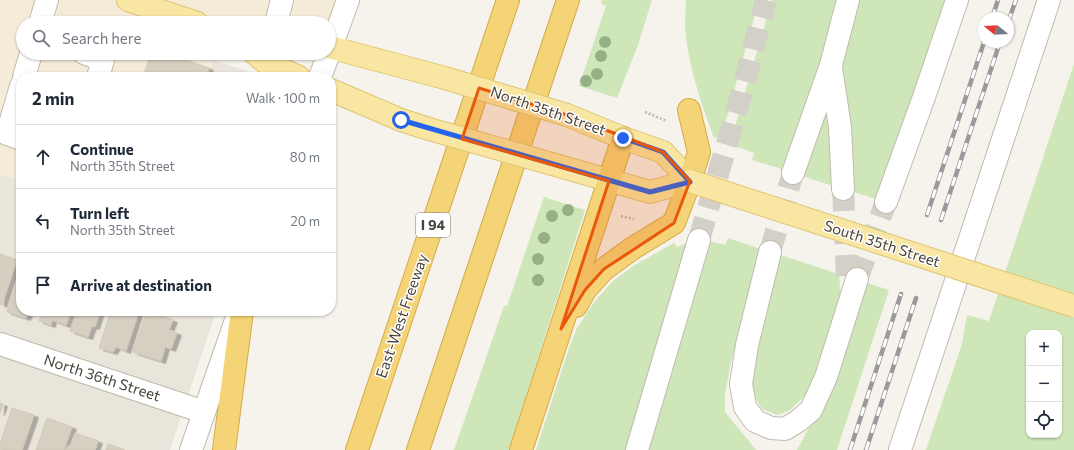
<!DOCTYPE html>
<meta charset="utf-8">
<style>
:root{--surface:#fff;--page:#f6f6f7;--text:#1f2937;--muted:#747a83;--line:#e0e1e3}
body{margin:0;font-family:Commissioner,sans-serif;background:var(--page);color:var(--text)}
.controls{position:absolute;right:12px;bottom:12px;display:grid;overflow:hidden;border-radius:8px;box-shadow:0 1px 3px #0004}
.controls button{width:36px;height:36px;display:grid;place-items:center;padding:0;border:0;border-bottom:1px solid var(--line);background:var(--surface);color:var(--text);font:20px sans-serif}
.compass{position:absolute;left:978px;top:12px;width:36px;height:36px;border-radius:50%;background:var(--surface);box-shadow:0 1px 3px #0004;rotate:288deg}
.stop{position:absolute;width:12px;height:12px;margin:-9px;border:3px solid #2563eb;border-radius:50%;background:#fff}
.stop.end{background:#2563eb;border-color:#fff;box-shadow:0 1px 4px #0008}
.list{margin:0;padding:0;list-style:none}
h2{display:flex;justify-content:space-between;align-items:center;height:52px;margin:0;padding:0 16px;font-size:17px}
h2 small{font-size:13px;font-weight:400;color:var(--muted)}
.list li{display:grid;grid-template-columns:26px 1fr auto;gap:12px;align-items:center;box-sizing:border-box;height:64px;padding:0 16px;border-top:1px solid var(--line)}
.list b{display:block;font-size:15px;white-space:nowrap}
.list p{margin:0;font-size:13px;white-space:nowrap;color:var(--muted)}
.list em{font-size:13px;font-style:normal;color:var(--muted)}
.icon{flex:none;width:22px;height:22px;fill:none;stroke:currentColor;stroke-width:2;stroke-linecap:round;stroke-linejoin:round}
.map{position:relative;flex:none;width:1074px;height:450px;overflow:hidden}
.search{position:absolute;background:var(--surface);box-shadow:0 1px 3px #0004;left:16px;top:16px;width:320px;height:44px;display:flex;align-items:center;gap:10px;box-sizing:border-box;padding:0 14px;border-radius:22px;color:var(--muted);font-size:15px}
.panel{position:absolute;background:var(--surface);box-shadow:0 1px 3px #0004;left:16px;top:72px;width:320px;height:244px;border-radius:16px}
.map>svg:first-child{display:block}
.residential{fill:#e9e5db}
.commercial{fill:#f5ebd9}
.green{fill:#cee6b8;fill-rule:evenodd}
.building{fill:#d6d0c2;stroke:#d1c8b6;filter:url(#shadow)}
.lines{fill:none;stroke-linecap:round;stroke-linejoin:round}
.minor-tunnel{stroke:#d3d0c8;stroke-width:22;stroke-dasharray:22 11;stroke-linecap:butt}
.minor-casing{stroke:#c0bbaf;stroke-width:24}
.major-casing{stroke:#dec572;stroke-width:24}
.highway-casing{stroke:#d5aa46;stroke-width:24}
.path{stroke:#c1b8a1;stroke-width:2.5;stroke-dasharray:2 2;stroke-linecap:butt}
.minor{stroke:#fff;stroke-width:22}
.major{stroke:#f8e6a2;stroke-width:22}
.highway{stroke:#f5d477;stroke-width:22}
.rail-casing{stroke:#9a9a9a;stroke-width:4.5}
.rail{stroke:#fff;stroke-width:3;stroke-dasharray:9;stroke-linecap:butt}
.major-bridge-casing{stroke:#dec572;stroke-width:24;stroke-linecap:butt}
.major-bridge{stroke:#f8e6a2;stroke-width:22}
.tree{fill:#95b084}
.route{stroke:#2563eb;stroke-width:5}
.marked{fill:#e8590c;fill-opacity:0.2;stroke:#e8590c;stroke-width:3;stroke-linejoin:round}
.labels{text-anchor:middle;stroke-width:3;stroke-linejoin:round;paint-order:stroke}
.shield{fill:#fff;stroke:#807c75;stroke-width:1}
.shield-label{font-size:14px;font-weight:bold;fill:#49443a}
.street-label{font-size:15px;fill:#49443a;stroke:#fff}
</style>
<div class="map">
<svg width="1074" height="450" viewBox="0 0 1074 450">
<defs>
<filter id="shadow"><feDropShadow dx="4.5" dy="2.5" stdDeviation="0" flood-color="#0004"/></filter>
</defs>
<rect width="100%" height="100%" fill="#f5f3ec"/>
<!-- residential -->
<g class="residential">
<polygon points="214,60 265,77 208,77"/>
<polygon points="0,174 21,181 21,311 216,311 170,450 0,450"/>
</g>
<!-- commercial -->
<polygon class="commercial" points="0,0 348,0 329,23 23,23 23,53 219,53 214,60 208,77 21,77 21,181 0,174"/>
<!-- green -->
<g class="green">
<polygon points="602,0 652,0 638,45 617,98 579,86 606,6 601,3"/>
<path d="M686,0H759L722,135L714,138C701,102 687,63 685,25C685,17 686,8 686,0Z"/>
<polygon points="772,0 840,0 788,171 752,160 754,153 730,144"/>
<polygon points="856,0 950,0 879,200 851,191 838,73"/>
<path d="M1074,64V450H926L962,344L967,315L989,321ZM1029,333H1059V435H1029Z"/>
<polygon points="826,105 839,188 799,175"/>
<polygon points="544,197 585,210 509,450 454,450 504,306 507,306"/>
<polygon points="728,238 761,249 730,366 725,395 725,412 756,450 644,450 705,240 725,245"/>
<polygon points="691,242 630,450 536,450 569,348 577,328 595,301 612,282 633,266 674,243 677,247"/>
<polygon points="777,254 839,274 841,301 818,374 804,397 790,410 778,415 762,409 753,394 750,371"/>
<polygon points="864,282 889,290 837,450 797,450 825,398"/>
</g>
<!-- building -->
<g class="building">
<polygon points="151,53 165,53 209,68 206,77 143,77"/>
<polygon points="0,254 17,260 2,305 0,304"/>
<polygon points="21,270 21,311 31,311 30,312 29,312 26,318 7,312"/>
<polygon points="43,311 71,311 66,325 52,320 51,325 39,321"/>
<polygon points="77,311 100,311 95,327 92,326 88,337 70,331"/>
<polygon points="111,311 139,311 126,351 116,347 113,352 99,348"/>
<polygon points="147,311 173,320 169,330 177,333 171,349 165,347 161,361 133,352"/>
<polygon points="0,403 3,404 0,413"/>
<polygon points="12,408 34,415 22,450 1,450 0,444"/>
<polygon points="47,418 72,427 64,450 36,450"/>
<polygon points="75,433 98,441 95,450 66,450 68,446 70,446"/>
<polygon points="108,444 125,450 106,450"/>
</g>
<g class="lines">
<!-- minor-tunnel -->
<g class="minor-tunnel">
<polyline points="843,189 847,276"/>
<polyline points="699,240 745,81 766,0"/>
<polyline points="770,252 793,173"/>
<polyline points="857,279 886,202"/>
</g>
<defs>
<g id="minor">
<polyline points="40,23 47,0"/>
<polyline points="276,23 282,0"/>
<polyline points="84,53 103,60 98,77"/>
<polyline points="329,53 348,0"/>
<polyline points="831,68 840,127 843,189"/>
<polyline points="24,77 31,53"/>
<polyline points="320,77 329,53"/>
<polyline points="21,86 7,134 21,139"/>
<polyline points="793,173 831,65 848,0"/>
<polyline points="886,202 924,97 957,0"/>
<polyline points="770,252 747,345 741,384 745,407 755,421 771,428 785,429 798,421 811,410 826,377 857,279"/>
<polyline points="0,344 204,412"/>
<polyline points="191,450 235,323"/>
<polyline points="637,450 699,240"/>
<polyline points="900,450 1049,0"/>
</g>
<g id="major">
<polyline points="128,0 197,23"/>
<polyline points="329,47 445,78"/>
<polyline points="254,53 265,62 299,77"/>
<polyline points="331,90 401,120 429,129"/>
<polyline points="552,164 650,192 690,181 663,152 623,138 567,115"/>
</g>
<g id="highway">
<polyline points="576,306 585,290 604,269 633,248 674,223 690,181 699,152 689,110"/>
<polyline points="224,450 242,311"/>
<polyline points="357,450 508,0"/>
<polyline points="418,450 568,0"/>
<polyline points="521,450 623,138"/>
</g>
</defs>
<!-- minor casing -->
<use href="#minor" class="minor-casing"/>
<!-- major casing -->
<use href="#major" class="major-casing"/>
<!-- highway casing -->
<use href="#highway" class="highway-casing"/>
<!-- path -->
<g class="path">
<polyline points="645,112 667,121"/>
<polyline points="621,216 634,219"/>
</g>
<!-- minor -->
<use href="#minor" class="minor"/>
<!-- major -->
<use href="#major" class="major"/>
<!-- highway -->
<use href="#highway" class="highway"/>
<defs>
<g id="rail">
<polyline points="992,18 998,0"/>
<polyline points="1008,22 1016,0"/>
<polyline points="927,215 984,42"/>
<polyline points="941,220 1000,42"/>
<polyline points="850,450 901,294"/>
<polyline points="866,450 916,298"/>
</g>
</defs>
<!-- rail casing -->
<use href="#rail" class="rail-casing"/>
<!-- rail -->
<use href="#rail" class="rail"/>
<defs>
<g id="major-bridge">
<polyline points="445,78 567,115"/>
<polyline points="429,129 552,164"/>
<polyline points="690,181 1074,306"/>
</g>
</defs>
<!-- major-bridge casing -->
<use href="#major-bridge" class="major-bridge-casing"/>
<!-- major-bridge -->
<use href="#major-bridge" class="major-bridge"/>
</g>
<!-- trees -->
<g class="tree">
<circle cx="605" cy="42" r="6"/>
<circle cx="601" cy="56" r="6"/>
<circle cx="597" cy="74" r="6"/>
<circle cx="586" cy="81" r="6"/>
<circle cx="568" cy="210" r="6"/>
<circle cx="552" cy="216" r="6"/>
<circle cx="544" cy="238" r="6"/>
<circle cx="538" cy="259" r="6"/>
<circle cx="538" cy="280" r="6"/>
</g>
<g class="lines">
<!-- route -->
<polyline class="route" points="401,120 650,192 690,182 663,152 623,138"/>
</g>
<!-- marked area -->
<path class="marked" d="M479,88L567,115L663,152L690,181L674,223L604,269L585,290L561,329L609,181L462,139Z"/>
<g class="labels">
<!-- shield labels -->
<rect class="shield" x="416" y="213" width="34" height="24" rx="3"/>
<g class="shield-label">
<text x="433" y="230">I 94</text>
</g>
<!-- street labels -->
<g class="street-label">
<text transform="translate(548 111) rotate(19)" y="5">North 35th Street</text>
<text transform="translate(882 244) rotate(18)" y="5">South 35th Street</text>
<text transform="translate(402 316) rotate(-71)" y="5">East-West Freeway</text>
<text transform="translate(102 378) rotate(18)" y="5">North 36th Street</text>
</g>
</g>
</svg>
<div class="controls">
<button>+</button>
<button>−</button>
<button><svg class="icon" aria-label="locate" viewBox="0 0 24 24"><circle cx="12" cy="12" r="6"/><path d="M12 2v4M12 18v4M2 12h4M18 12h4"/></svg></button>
</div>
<svg class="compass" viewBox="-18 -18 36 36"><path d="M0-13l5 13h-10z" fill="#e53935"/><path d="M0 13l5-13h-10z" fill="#747a83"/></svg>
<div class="stop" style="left:401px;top:120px"></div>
<div class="stop end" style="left:623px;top:138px"></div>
<div class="search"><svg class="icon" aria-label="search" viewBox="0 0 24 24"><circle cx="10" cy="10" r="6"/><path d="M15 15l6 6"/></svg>Search here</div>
<section class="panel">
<h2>2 min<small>Walk · 100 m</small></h2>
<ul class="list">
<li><svg class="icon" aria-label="ahead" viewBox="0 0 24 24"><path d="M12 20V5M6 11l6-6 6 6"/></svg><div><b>Continue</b><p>North 35th Street</p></div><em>80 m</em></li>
<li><svg class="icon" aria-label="left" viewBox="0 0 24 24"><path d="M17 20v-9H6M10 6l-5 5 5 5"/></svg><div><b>Turn left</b><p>North 35th Street</p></div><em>20 m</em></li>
<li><svg class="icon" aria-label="arrive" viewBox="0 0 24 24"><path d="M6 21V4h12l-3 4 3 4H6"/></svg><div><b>Arrive at destination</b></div></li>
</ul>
</section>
</div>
